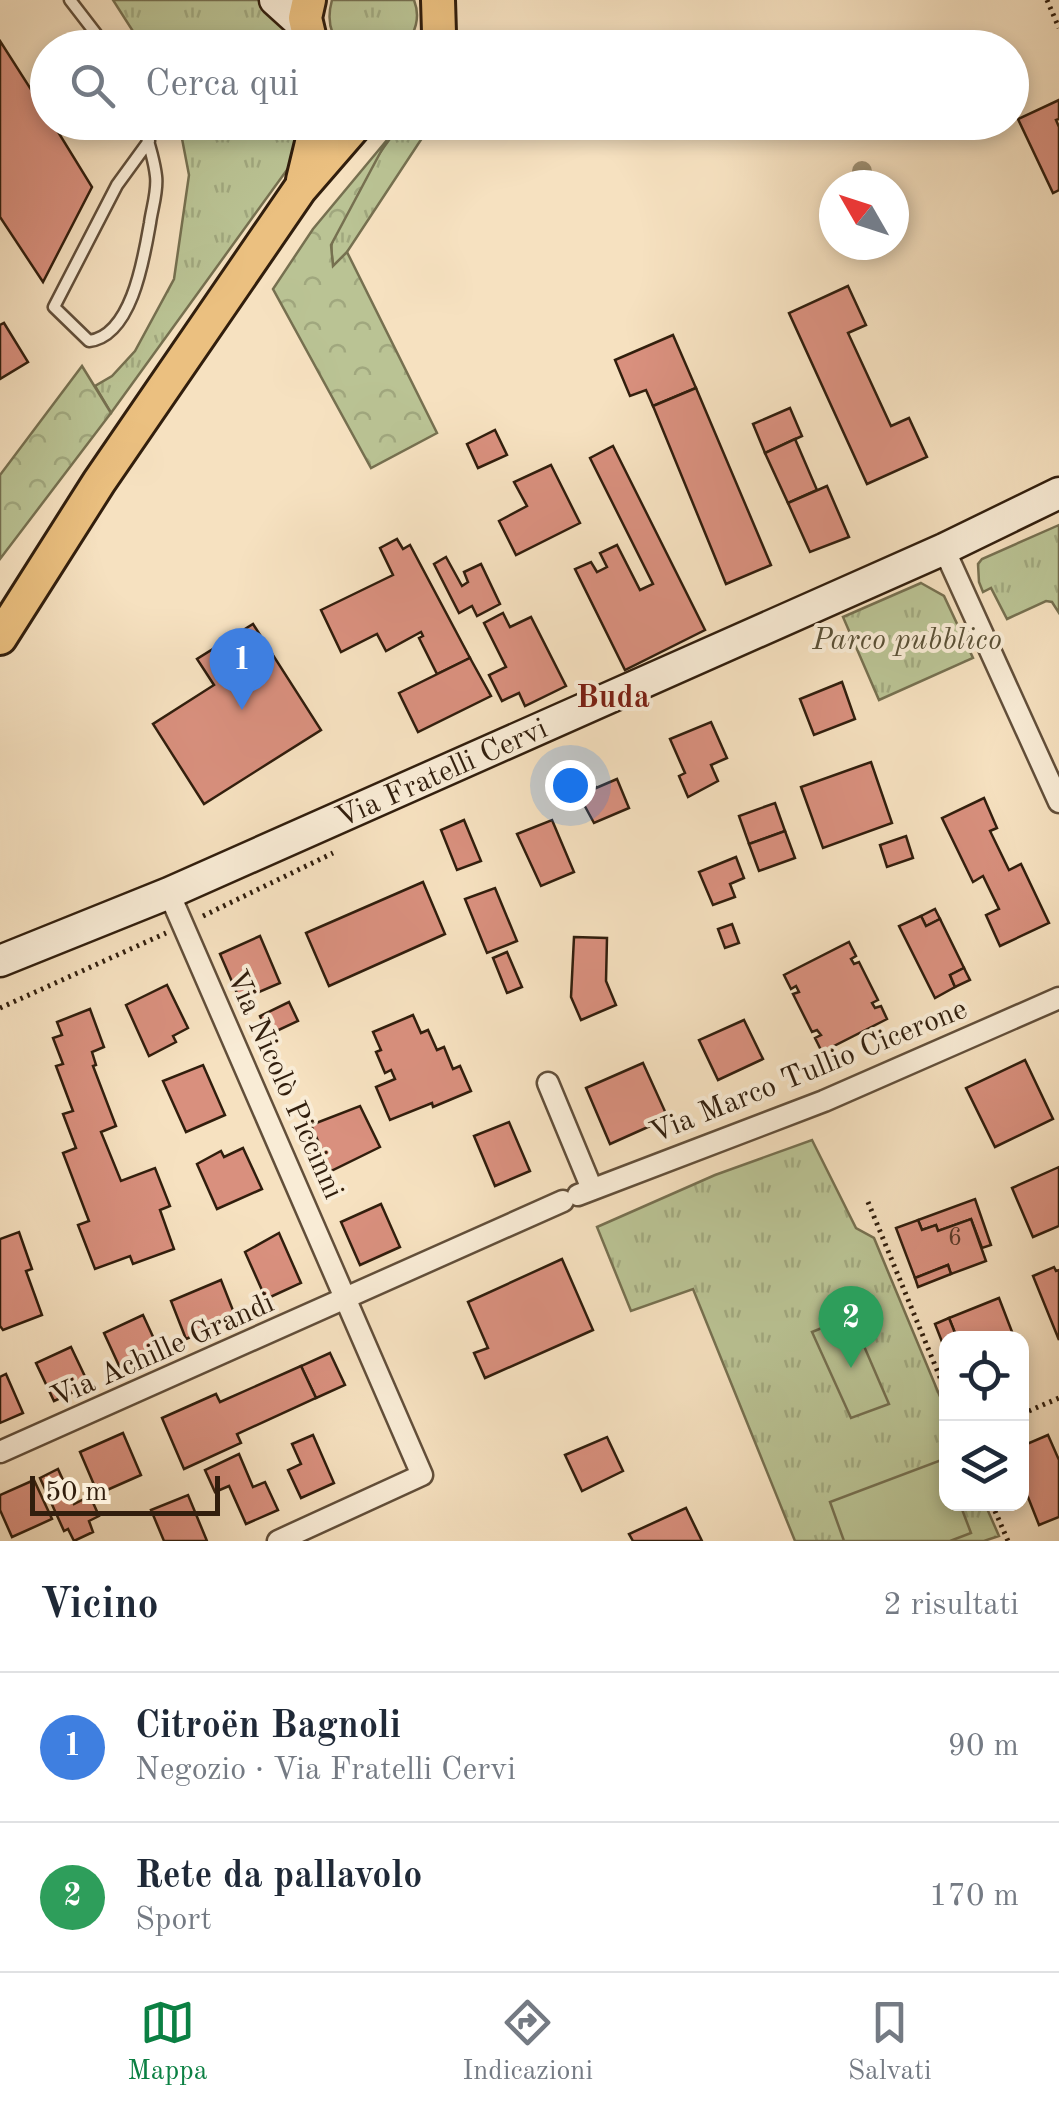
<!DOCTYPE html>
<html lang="it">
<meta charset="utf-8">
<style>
:root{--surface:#fff;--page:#f6f6f7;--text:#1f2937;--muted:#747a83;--line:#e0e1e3;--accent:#0b8043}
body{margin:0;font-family:"Old Standard TT",serif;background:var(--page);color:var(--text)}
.controls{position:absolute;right:30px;bottom:30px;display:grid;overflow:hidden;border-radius:20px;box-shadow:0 5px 15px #0003}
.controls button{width:90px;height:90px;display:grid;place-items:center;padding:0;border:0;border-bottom:2px solid var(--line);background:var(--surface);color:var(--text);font:50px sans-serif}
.compass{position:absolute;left:819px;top:170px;width:90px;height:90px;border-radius:50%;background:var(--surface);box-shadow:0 5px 15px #0003;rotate:309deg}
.scale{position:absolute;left:30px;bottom:25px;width:190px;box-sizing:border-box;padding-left:10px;border:5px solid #311e0d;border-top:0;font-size:28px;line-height:35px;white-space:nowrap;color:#311e0d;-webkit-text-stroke:8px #f9ecd6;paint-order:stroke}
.you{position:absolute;left:570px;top:785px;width:35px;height:35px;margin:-25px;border:8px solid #fff;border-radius:50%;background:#1a73e8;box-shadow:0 0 0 15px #1a73e833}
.badge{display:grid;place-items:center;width:65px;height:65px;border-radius:50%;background:var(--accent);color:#fff;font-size:32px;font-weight:700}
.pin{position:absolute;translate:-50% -82px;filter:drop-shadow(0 2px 5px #0008)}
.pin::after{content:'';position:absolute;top:52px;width:35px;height:30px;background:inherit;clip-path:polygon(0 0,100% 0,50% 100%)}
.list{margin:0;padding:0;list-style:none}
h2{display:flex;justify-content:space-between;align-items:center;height:130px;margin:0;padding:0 40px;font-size:42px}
h2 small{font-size:32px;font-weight:400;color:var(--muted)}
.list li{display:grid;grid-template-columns:65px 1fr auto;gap:30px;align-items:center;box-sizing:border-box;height:150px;padding:0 40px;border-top:2px solid var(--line)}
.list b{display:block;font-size:38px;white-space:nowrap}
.list p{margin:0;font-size:32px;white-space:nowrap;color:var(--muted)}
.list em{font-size:32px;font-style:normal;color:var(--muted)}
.icon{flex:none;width:55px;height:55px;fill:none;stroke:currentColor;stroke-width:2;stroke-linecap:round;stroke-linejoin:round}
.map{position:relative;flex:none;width:1059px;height:1541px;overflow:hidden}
.search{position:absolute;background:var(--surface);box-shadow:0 5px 15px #0003;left:30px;right:30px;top:30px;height:110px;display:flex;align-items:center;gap:25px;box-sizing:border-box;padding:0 35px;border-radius:55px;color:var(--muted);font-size:38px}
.sheet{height:430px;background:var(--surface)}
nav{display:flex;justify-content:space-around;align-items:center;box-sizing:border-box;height:140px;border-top:2px solid var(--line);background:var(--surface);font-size:28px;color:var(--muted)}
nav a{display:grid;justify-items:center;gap:5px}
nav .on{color:var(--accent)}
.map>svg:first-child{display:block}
.grass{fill:url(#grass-tufts);stroke:#767050;stroke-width:2.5}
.forest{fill:url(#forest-crowns);stroke:#767050;stroke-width:2.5}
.pitch{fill:#bac394;stroke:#767050;stroke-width:2.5}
.building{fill:#d9907e;stroke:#311e0d;stroke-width:2.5}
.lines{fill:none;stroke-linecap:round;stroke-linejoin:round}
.service-casing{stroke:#624f3a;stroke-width:15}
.minor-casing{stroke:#624f3a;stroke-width:25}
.secondary-casing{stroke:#311e0d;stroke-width:35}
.primary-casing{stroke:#311e0d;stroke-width:38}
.path{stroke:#311e0d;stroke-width:5;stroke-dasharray:2.5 5;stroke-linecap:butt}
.service{stroke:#f9ecd6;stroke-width:10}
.minor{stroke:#f9ecd6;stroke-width:20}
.secondary{stroke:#f9ecd6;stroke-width:30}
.primary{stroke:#ebc080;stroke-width:32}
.tree{fill:#a09174}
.labels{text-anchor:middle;stroke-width:8;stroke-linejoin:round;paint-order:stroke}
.number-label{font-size:25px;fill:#5b3a29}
.park-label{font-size:30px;font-style:italic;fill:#5a5036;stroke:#f9ecd6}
.street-label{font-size:30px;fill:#311e0d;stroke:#f9ecd6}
.neighbourhood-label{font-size:32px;font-weight:bold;fill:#7a1f14;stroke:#f9ecd6}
</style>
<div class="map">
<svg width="1059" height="1541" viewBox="0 0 1059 1541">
<defs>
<pattern id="grass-tufts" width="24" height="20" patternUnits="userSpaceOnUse" patternTransform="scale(2.5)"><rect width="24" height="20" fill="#bac394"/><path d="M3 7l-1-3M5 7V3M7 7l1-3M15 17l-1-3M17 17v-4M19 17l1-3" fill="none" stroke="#a0a77e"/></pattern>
<pattern id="forest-crowns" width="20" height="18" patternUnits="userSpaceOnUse" patternTransform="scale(2.5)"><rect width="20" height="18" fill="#bac394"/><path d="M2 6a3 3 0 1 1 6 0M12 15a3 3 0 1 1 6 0" fill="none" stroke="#a0a77e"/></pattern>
</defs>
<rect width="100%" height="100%" fill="#f6e1c0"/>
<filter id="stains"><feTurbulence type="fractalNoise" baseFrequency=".002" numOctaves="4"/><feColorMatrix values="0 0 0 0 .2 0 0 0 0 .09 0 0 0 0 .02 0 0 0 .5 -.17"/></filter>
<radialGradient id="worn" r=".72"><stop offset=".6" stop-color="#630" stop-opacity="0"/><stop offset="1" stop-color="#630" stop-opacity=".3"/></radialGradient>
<!-- grass -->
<g class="grass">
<polygon points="113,0 260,0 288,26 298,47 143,47"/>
<path d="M332,0H414C421,18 415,32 405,47H342C329,34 327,18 332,0Z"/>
<polygon points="179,123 305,123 292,163 111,413 95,386 112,376 135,351 174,279 189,175"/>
<path d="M403,123H432L347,252L333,267C333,260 330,250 332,243C340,212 382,146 403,123Z"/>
<polygon points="1059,525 1059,613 1052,602 1046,601 1007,619 991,588 983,592 979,582 978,564 982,559"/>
<polygon points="921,583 944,596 973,658 879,700 843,617"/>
<polygon points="812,1140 856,1228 874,1238 946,1411 946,1504 985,1504 999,1536 984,1541 795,1541 693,1289 631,1311 597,1227 715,1175"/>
</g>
<!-- forest -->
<g class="forest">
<polygon points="387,140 331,245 333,266 347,252 437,433 371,468 273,289 313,229"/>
<polygon points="82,366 111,413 0,559 0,475"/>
</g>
<!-- pitch -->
<g class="pitch">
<polygon points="851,1316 889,1404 851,1418 812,1332"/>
<polygon points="944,1459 946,1504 960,1504 971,1533 950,1541 844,1541 830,1502"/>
</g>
<!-- building -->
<g class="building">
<polygon points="0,41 48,116 48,122 52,122 92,187 43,282 0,217"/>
<polygon points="1059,100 1059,119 1056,120 1059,127 1059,190 1053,193 1018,119"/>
<polygon points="848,286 866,325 848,333 891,426 909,418 927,457 867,484 789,313"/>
<polygon points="4,323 28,362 0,379 0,325"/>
<polygon points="673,335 696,388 653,406 646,390 630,396 615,360"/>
<polygon points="696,388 771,565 726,584 653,406"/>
<polygon points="790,408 802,436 765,453 753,424"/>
<polygon points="495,430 507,455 478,468 467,444"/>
<polygon points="795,439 817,490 788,503 765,453"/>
<polygon points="613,446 705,630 625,670 575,569 591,562 597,572 607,567 600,553 617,545 640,590 653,584 590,458"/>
<polygon points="551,465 580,523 516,555 499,521 527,506 514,482"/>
<polygon points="827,486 849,537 810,552 788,503"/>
<polygon points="397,539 403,549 410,545 470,658 437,674 419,638 423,636 421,632 386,651 377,634 341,652 321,610 393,575 380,548"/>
<polygon points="446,557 462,586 468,582 464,572 481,564 500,604 477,616 472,606 459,613 434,564"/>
<polygon points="503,613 510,627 531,617 566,686 525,706 519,693 502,701 489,675 506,667 484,623"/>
<polygon points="253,624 321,730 204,804 153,724 214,685 197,659"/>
<polygon points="470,658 491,696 418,732 399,693"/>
<polygon points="842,682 855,719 814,735 800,699"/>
<polygon points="711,722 727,758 711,765 718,781 688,797 679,776 685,773 670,739"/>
<polygon points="871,762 892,823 823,848 801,787"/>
<polygon points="617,779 629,808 594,823 575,788 593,781 596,788"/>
<polygon points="984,798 997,828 990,831 1009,870 1021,864 1049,923 1000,946 986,915 999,909 983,876 973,882 942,818"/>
<polygon points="775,803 785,831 749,844 739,816"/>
<polygon points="464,820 481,861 457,870 441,830"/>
<polygon points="552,820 574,872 541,886 517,834"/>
<polygon points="785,831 795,858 759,871 749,844"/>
<polygon points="906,836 913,858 887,867 880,845"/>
<polygon points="736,857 744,878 730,884 735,897 713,905 699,872"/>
<polygon points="423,882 445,934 329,986 306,933"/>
<polygon points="495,888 517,941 487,953 465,899"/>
<polygon points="935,909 940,919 926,926 921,916"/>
<polygon points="921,916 926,926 940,919 964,968 950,975 955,987 935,998 899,926"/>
<polygon points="732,924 739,943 725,948 718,929"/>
<polygon points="260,936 280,983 240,1000 220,954"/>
<polygon points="574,937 607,938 606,981 616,1005 581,1020 571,997"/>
<polygon points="849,942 856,956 851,959 854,964 859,962 878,1000 872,1003 875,1008 881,1006 887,1019 822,1052 815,1038 821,1035 817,1030 812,1032 793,994 799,992 796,986 791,989 784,975"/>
<polygon points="507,952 522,987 507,993 493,958"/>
<polygon points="964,968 970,980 955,987 950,975"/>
<polygon points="167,985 188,1028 173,1036 176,1042 149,1056 126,1005"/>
<polygon points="289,1002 298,1021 268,1035 260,1016"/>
<polygon points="90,1009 104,1047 92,1052 96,1065 93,1066 116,1126 101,1132 121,1181 155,1168 170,1206 160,1210 174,1249 133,1264 130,1256 95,1269 78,1225 89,1221 63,1153 76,1148 63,1114 73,1111 56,1066 63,1064 53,1038 62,1035 57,1022"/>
<polygon points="413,1015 421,1033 428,1030 437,1050 444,1047 453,1069 460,1066 471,1091 433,1107 432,1103 390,1120 376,1087 395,1079 391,1070 385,1073 376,1052 381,1050 373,1032"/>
<polygon points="744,1020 763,1059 718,1080 699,1040"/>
<polygon points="1025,1060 1053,1119 995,1147 966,1088"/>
<polygon points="643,1063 668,1118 610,1144 586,1088"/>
<polygon points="203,1065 225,1115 186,1132 163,1081"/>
<polygon points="360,1106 380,1147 331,1171 311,1125"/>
<polygon points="509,1122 530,1171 495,1186 474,1136"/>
<polygon points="243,1148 262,1189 217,1209 197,1164 221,1151 224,1157"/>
<polygon points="1059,1167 1059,1226 1033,1237 1012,1188"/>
<polygon points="975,1199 991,1245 982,1248 971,1219 938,1231 936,1225 922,1230 918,1220"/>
<polygon points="381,1204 400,1247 360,1265 341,1222"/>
<polygon points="971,1219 986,1261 951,1274 948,1265 915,1278 896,1228 918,1220 922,1230 936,1225 938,1231"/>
<polygon points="19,1232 32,1269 26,1271 42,1315 3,1330 0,1326 0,1239"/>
<polygon points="279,1233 301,1283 266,1299 245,1252"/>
<polygon points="562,1259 593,1330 485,1378 474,1353 488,1348 468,1302"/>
<polygon points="948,1265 951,1274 918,1287 915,1278"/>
<polygon points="1054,1267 1056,1271 1059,1270 1059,1340 1033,1276"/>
<polygon points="221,1280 236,1318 186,1339 171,1301"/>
<polygon points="999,1298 1014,1337 957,1338 949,1318"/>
<polygon points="143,1315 160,1352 121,1370 104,1333"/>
<polygon points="949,1318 957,1338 946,1338 946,1352 935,1324"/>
<polygon points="71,1347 89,1385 54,1401 36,1363"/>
<polygon points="330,1353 345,1385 316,1398 301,1366"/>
<polygon points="301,1366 316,1398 237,1434 241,1443 184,1469 162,1418 216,1394 220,1402"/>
<polygon points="6,1374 23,1413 0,1423 0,1377"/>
<polygon points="123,1433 141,1475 98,1494 80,1452"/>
<polygon points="313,1435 334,1483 301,1498 288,1470 301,1464 292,1444"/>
<polygon points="1048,1435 1059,1460 1059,1517 1039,1525 1022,1482 1022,1446"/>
<polygon points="607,1437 623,1471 582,1491 565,1455"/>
<polygon points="239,1454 253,1487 265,1482 278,1510 246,1524 229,1486 215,1492 205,1470"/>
<polygon points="58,1469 74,1504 90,1496 99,1516 89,1521 93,1532 74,1541 68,1529 64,1531 40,1478"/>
<polygon points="34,1480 52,1519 12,1537 0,1510 0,1495"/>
<polygon points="188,1495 207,1541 164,1541 151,1510"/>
<polygon points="686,1508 702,1541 633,1541 629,1534"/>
</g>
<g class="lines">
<defs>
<g id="service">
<polyline points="70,0 107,48"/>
<path d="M142,122C148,140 154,158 156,176C158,191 152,208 150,223C144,257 132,336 89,341L54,307L117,185L149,141"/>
</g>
<g id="minor">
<polyline points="944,549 1059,802"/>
<polyline points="169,893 422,1475 278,1541"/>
<polyline points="548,1083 592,1189"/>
<polyline points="578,1195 824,1101 1059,998"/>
<polyline points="0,1452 563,1201"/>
</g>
<g id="secondary">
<polyline points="275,0 307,29"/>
<path id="s1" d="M0,961L169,893L944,549L1059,493"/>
</g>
<g id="primary">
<polyline points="309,0 305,18 312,48"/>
<polyline points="434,48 439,33 438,0"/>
<polyline points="303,180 317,122"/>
<polyline points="0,638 99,482 300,189 358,122"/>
</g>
</defs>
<!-- service casing -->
<use href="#service" class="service-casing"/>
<!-- minor casing -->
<use href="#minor" class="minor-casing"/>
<!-- secondary casing -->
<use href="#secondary" class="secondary-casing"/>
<!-- primary casing -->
<use href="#primary" class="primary-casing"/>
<!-- path -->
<g class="path">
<polyline points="1047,0 1059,28"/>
<polyline points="203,916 333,853"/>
<polyline points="0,1008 166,933"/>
<polyline points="868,1202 946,1392"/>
<polyline points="1022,1414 1059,1398"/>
<polyline points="992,1504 1008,1541"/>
</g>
<!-- service -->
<use href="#service" class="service"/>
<!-- minor -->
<use href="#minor" class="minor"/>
<!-- secondary -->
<use href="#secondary" class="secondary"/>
<!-- primary -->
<use href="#primary" class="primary"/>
</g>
<!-- trees -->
<circle class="tree" cx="862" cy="171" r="10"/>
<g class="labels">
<!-- number labels -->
<g class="number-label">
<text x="955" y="1245">6</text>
</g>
<!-- park labels -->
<g class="park-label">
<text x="907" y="649">Parco pubblico</text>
</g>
<!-- street labels -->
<g class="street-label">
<text dy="10" stroke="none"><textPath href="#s1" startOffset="480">Via Fratelli Cervi</textPath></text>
<text transform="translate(808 1070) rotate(-22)" y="10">Via Marco Tullio Cicerone</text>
<text transform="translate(286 1084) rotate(66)" y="10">Via Nicolò Piccinni</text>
<text transform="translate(162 1349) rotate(-24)" y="10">Via Achille Grandi</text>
</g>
<!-- neighbourhood labels -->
<g class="neighbourhood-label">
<text x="613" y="707">Buda</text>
</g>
</g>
<rect width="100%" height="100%" filter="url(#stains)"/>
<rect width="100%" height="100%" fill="url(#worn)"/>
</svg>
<div class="controls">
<button><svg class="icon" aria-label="locate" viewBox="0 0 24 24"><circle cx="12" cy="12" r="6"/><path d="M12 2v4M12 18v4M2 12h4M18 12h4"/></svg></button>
<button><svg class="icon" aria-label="layers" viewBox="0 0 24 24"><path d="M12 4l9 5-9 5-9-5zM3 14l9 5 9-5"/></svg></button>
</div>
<svg class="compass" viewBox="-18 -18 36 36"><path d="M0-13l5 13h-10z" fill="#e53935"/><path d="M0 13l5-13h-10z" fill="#747a83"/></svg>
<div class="scale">50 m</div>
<div class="you"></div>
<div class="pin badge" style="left:242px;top:710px;background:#3f7fe0">1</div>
<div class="pin badge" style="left:851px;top:1368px;background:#2e9e5b">2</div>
<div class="search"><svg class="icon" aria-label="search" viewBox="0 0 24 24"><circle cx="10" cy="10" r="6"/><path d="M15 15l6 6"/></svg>Cerca qui</div>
</div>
<section class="sheet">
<h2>Vicino<small>2 risultati</small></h2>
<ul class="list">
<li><span class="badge" style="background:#3f7fe0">1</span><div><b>Citroën Bagnoli</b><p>Negozio · Via Fratelli Cervi</p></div><em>90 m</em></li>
<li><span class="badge" style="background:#2e9e5b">2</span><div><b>Rete da pallavolo</b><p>Sport</p></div><em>170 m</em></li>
</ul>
</section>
<nav>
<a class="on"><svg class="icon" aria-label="map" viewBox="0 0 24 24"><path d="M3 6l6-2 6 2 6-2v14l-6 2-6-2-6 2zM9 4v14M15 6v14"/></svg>Mappa</a>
<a><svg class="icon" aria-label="directions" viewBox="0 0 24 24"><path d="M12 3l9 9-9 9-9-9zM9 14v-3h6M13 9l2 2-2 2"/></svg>Indicazioni</a>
<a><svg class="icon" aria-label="saved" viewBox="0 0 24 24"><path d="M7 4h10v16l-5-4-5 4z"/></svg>Salvati</a>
</nav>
